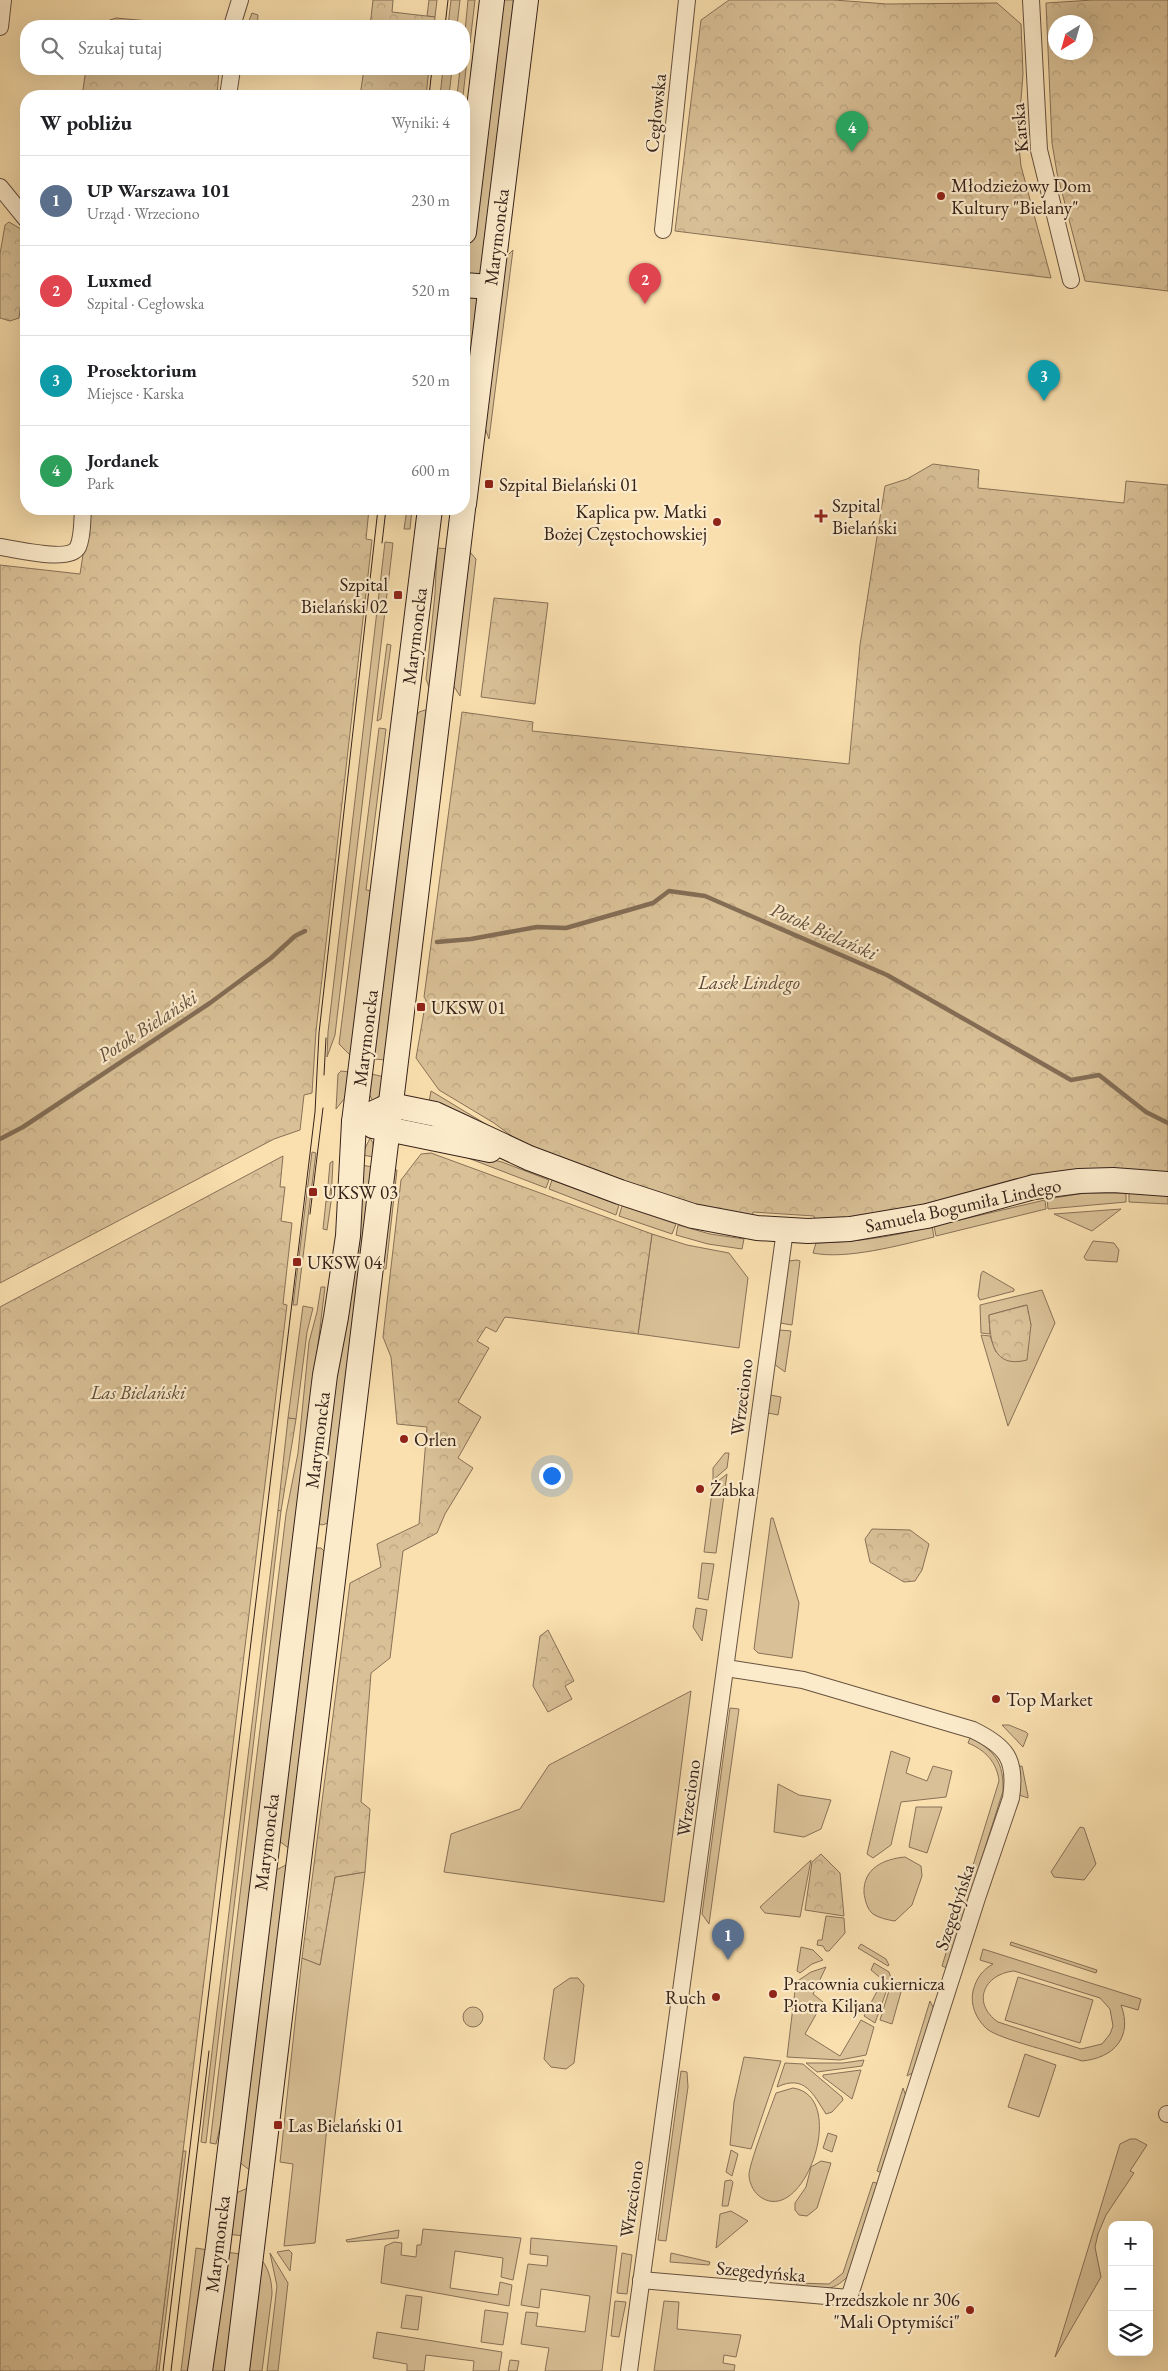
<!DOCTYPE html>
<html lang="pl">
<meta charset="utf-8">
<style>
:root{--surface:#fff;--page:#f2f2f2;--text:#202124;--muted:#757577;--line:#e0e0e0;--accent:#db2777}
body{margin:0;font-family:"EB Garamond",serif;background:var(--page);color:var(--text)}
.controls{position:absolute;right:15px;bottom:15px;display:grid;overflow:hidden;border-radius:10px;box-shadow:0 5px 20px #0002}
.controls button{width:45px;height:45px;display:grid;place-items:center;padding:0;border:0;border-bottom:1px solid var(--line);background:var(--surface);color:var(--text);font:25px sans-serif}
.compass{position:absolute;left:1048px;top:15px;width:45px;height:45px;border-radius:50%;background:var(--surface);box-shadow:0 5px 20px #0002;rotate:217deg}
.you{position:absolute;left:551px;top:1475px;width:18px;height:18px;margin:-12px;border:4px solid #fff;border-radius:50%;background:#1a73e8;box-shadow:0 0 0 8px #1a73e833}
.badge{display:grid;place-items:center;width:32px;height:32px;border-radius:50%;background:var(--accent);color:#fff;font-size:16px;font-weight:700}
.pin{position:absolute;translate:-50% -41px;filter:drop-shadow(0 1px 2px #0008)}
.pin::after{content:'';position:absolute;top:26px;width:18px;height:15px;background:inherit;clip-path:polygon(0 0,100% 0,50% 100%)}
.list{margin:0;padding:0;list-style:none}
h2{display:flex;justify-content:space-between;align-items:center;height:65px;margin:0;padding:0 20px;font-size:21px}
h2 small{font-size:16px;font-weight:400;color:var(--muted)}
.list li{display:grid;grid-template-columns:32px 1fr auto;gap:15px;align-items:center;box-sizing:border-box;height:90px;padding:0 20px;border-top:1px solid var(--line)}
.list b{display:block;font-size:19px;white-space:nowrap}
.list p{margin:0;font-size:16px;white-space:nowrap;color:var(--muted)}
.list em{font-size:16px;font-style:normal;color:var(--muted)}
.icon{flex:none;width:28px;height:28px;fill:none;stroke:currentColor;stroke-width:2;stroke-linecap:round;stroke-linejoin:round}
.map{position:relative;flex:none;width:1168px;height:2371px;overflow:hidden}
.search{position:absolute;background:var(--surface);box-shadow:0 5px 20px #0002;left:20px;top:20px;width:450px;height:55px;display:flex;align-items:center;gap:12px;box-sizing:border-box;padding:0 18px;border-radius:20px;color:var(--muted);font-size:19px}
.panel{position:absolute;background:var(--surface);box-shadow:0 5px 20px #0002;left:20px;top:90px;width:450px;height:425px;border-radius:20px}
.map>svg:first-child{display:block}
.grass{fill:#d9c096;stroke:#887158;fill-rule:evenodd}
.forest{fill:url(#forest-crowns);stroke:#887158;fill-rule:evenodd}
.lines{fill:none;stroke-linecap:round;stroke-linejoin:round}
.stream{stroke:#836d55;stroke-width:4.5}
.street-casing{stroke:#67523f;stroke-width:18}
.secondary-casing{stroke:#36221a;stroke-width:26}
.street{stroke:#fcebcb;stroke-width:16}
.secondary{stroke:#fcebcb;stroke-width:24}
.tram{stroke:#36221a;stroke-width:1}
.poi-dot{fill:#8f2418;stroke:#fcebcb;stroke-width:2}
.labels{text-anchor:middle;stroke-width:4.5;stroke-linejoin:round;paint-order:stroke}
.street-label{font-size:19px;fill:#36221a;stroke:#fcebcb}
.poi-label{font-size:19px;fill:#36221a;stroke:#fcebcb;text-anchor:start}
.park-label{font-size:19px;font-style:italic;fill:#5f4a39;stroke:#fcebcb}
.water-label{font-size:20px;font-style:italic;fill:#634e3c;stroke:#fcebcb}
</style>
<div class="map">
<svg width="1168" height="2371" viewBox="0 0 1168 2371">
<defs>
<pattern id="forest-crowns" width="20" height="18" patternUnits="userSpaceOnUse" patternTransform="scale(1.25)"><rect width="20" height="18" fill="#d9c096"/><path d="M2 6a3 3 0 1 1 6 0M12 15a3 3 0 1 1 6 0" fill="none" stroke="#bba581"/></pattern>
</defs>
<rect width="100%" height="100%" fill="#fae0af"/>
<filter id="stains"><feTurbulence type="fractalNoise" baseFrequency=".004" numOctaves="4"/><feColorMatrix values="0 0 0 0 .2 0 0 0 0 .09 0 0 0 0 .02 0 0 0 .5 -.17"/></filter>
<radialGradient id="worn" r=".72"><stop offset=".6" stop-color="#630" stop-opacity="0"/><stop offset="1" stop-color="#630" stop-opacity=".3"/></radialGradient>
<!-- grass -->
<g class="grass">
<polygon points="429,0 437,0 435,17 427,16"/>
<polygon points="451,0 460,0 457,26 448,26"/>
<polygon points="468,0 475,0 470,43 464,42"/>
<polygon points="501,0 517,0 483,275 469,274 467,267 471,229"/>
<polygon points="252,13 258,15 257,26 247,26"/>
<polygon points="464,50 468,51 463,96 457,96 460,69 464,69"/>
<polygon points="443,69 452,69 449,96 440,96"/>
<polygon points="513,250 489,439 485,428 505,258"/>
<polygon points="471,293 480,299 464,438 464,299"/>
<polygon points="407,509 412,509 410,529 404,529"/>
<polygon points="385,542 393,543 335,1035 327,1057 328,1032"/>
<polygon points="437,548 451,549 430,690 426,679 435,594"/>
<polygon points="470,552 476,559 460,696 453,685"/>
<polygon points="387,644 391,645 381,719 377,721"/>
<polygon points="425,710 428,712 387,1060 373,1059 414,719 419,712"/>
<polygon points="379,728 386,729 366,890 374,891 351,1056 339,1044"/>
<polygon points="341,1071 350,1072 345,1098 336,1109 338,1074"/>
<polygon points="371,1074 385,1077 380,1095 373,1101 369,1094"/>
<polygon points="431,1091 499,1132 429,1102"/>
<polygon points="370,1138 373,1143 374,1157 362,1155"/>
<polygon points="442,1148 502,1162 549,1180 546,1188"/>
<polygon points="312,1152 316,1153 297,1305 293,1305"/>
<polygon points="333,1161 331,1202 327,1230 323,1229 326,1201 329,1201 331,1186 328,1185 330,1163"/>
<polygon points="361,1165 373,1167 328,1523 322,1525 316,1522"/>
<polygon points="394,1170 397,1170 386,1269 382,1269"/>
<polygon points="552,1180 619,1205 616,1215 549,1189"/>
<polygon points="1085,1193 1126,1193 1126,1202 1048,1209 1047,1199"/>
<polygon points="1129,1193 1168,1195 1168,1204 1129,1202"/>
<polygon points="1045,1200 1046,1209 936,1236 934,1226"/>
<polygon points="622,1206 676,1224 672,1234 619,1216"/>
<polygon points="1121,1209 1092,1231 1054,1214"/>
<polygon points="678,1225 710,1234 744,1239 742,1249 708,1244 676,1235"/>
<path d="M932,1226L934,1237C901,1245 846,1260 813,1253L816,1243C856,1242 893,1237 932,1226Z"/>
<polygon points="652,1234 687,1245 729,1253 748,1278 739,1348 638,1334"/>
<polygon points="1093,1241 1114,1243 1119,1250 1117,1262 1086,1260 1084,1257"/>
<polygon points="797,1260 800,1261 792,1325 780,1323 789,1261"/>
<polygon points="983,1271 1014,1289 1014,1291 980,1300 978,1296 981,1274"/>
<polygon points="321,1287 325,1287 226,2103 216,2144 210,2143 286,1514 298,1453 309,1342 317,1312"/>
<polygon points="1042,1290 1055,1323 1008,1426 981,1335 990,1336 996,1352 1031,1325 1026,1305 989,1315 990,1334 981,1333 980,1305"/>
<polygon points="303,1306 313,1308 307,1332 296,1419 288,1418"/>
<polygon points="780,1330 791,1331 785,1372 774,1364"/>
<polygon points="770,1395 781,1397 778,1415 768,1413"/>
<polygon points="725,1453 729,1453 727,1468 713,1480 713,1468"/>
<polygon points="727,1474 716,1553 704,1552 713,1485"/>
<polygon points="278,1510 281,1511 206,2143 201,2142"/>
<polygon points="771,1518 773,1518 799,1603 792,1658 758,1653 754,1649"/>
<polygon points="316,1548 321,1548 327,1554 290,1849 279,1841 313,1550"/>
<polygon points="702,1563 714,1564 708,1600 698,1598"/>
<polygon points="696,1608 707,1610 702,1641 693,1627"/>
<polygon points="691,1691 664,1902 444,1872 451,1834 520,1809 549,1765"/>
<polygon points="730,1708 739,1709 709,1924 702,1914"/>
<polygon points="1002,1725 1009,1725 1026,1732 1028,1734 1023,1747"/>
<path d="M970,1738C995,1750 1004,1763 1003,1791L947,1968L942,1966L999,1781C997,1762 985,1750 968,1743Z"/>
<polygon points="891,1751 910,1758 906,1773 927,1781 933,1766 952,1771 946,1797 901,1802 891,1845 873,1858 867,1854"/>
<polygon points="1022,1766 1028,1796 1028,1798 1019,1795 1018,1767"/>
<polygon points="778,1784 799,1795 831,1800 821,1829 804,1837 774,1832"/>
<polygon points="916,1807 942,1807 927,1853 909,1847"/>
<polygon points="1080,1827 1084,1828 1096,1864 1084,1880 1054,1877 1051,1872"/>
<path d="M905,1857L921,1866L922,1876L912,1905L895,1921C888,1920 879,1918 873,1914C867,1909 865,1900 864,1893C863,1868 884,1859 905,1857Z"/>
<polygon points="811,1860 800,1917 765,1913 760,1907"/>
<polygon points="286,1865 288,1867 251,2171 239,2162 272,1872"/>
<polygon points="365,1872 334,2124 327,2127 315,2243 284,2246 293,2164 280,2162 302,1958 320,1965 335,1877"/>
<polygon points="826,1916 844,1918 845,1933 829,1951 826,1951 823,1946 817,1945 818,1940 822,1940"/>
<polygon points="1011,1942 1097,1970 1096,1973 1010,1945"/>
<polygon points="861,1944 886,1959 889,1965 888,1966 858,1948"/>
<polygon points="801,1947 813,1950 823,1960 812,1964 800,1973 797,1971"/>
<path d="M983,1949L1141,1999L1138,2010L1121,2005C1133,2037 1114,2058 1082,2061C1062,2054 1001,2040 987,2029C976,2019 970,2005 973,1991C976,1979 982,1970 993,1964L980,1960ZM1014,1971L1100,1998L1110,2009L1113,2026L1110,2034L1102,2044L1081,2049L998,2022C971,2003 984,1974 1014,1971Z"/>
<polygon points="874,1963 889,1972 891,1978 875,2023 864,2016 883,1980 871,1970"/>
<polygon points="826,1967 813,1994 823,2002 805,2034 840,2056 861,2020 874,2027 866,2055 840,2060 787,2057 796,1982 811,1972"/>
<polygon points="1018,1977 1093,2000 1080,2043 1005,2020"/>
<polygon points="570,1978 578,1978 584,1985 574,2063 566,2069 551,2067 544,2059 554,1989"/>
<polygon points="892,1981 900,1982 903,1985 892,2024 880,2020"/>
<polygon points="930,2001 934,2009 914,2072 907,2076"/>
<circle cx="473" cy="2017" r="10"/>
<polygon points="1025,2054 1056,2065 1039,2117 1008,2107"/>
<polygon points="744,2057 781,2061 751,2149 730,2145 734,2102"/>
<polygon points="864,2060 862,2066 817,2072 806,2063 843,2063"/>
<path d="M785,2063L803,2064L842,2097L843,2100L832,2112L826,2114C813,2094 805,2074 777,2087Z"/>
<polygon points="861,2070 852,2099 823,2077 823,2075"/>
<polygon points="681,2071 687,2072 688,2087 666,2241 658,2240"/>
<path d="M793,2088C849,2096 805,2224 762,2198C754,2193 750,2185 749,2176C748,2166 771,2107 776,2093Z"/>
<polygon points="903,2088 906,2096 882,2173 877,2171"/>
<polygon points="828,2133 837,2136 832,2152 823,2148"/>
<polygon points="1130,2139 1136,2139 1147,2145 1130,2171 1134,2173 1106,2215 1098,2234 1095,2247 1101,2277 1055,2357 1120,2144"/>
<polygon points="731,2150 738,2154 732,2176 726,2172"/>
<polygon points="183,2151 186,2151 159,2371 156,2371"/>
<polygon points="821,2161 831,2163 817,2208 807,2216 799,2215 795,2210 795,2203 806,2187 811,2167"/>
<polygon points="731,2180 733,2182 728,2206 722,2206 725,2181"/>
<path d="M873,2182L879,2184L848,2276C833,2293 817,2290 796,2289L797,2283L829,2284L843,2273Z"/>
<polygon points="248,2188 244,2236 227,2234 236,2193"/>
<polygon points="731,2211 748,2221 716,2248 720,2214"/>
<polygon points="423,2229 521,2238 513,2280 501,2277 503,2258 455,2251 450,2288 498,2295 500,2282 512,2285 509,2306 381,2283 385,2246 394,2242 402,2243 401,2255 416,2257 417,2245 421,2245"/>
<polygon points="399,2230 398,2238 347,2242 346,2240"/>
<polygon points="531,2238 617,2246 602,2371 545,2371 549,2348 521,2344 526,2312 538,2313 536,2326 585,2332 590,2296 541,2289 539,2308 521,2305 528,2264 547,2266 548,2256 530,2254"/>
<polygon points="196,2248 208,2250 190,2371 181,2371"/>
<polygon points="289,2250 292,2253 290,2271 277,2252"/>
<polygon points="225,2252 241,2254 227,2371 211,2371"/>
<polygon points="270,2253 288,2283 278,2371 267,2371 277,2286"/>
<polygon points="622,2253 632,2255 627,2294 617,2293"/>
<polygon points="671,2253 710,2262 709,2265 670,2262"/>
<path d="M258,2256C268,2265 272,2280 272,2294L262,2371H245Z"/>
<polygon points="406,2295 422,2297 418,2330 401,2328"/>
<polygon points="615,2301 626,2302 619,2337 611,2336"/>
<polygon points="664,2301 679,2302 677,2329 741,2335 736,2357 724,2355 723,2363 735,2365 734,2371 654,2371"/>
<polygon points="485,2310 508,2313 503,2345 481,2342"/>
<polygon points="377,2332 502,2352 499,2371 473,2371 474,2361 426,2355 424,2371 407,2371 407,2364 373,2358"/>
<polygon points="510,2360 519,2361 517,2371 508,2371"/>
</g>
<!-- forest -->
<g class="forest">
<polygon points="373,0 393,0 392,12 435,17 434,26 370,26"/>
<polygon points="729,0 834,0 887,4 997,3 1021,24 1023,74 1018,138 1021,166 1051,278 675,231 701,20"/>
<path d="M1093,0H1168V291L1085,281L1057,173L1052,143L1046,3ZM1056,22H1086V52H1056Z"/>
<polygon points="116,18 204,26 92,26"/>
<polygon points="86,69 219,69 217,96 82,96"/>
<polygon points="364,69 429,69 426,96 360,96"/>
<polygon points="246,91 285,96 238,96"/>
<polygon points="9,222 26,232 26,263 19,318 10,321 0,318 0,254 5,225"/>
<polygon points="933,464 979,470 978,488 1124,503 1126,481 1168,485 1168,1173 1007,1184 888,1213 815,1221 814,1216 753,1212 752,1217 692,1205 573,1163 517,1140 494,1123 439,1090 416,1058 426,1000 424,997 462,712 533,722 532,731 849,764 860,645 885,486 907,479"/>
<polygon points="90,509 369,509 366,539 372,540 316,1031 312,1093 304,1095 300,1130 274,1139 0,1283 0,565 80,574"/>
<polygon points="494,598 548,603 535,704 481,697"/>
<polygon points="431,1153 652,1234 638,1334 505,1317 496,1332 486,1327 477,1341 489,1348 458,1402 481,1417 458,1458 473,1468 445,1514 437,1533 403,1551 390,1658 371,1673 361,1802 370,1809 365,1872 335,1877 320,1965 302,1958 350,1583 381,1567 377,1544 419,1524 427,1427 397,1424 391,1357 383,1337 401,1180 421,1154"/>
<polygon points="283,1156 280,1187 285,1187 281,1221 292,1223 283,1304 287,1305 156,2371 0,2371 0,1307"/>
<path d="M1027,1305L1031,1325L1027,1360C993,1369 990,1341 989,1315Z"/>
<polygon points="288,1418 296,1419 281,1511 278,1510"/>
<polygon points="872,1529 910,1530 929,1544 922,1570 915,1581 904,1582 870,1562 865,1539"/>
<polygon points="548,1630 574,1681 565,1686 572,1699 548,1712 533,1686 540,1636"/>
<polygon points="821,1854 840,1873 844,1916 805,1910 812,1862"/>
</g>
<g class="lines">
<!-- stream -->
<g class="stream">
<polyline points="437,942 471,939 537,927 566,928 653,903 669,891 705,896 887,975 1071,1080 1099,1075 1146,1112 1168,1123"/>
<polyline points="0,1139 23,1127 210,1003 271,958 295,936 305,931"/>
</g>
<defs>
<g id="street">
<polyline points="1031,0 1039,150 1071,280"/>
<polyline points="232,26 240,0"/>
<polyline points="0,27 3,0"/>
<polyline points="228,96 232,69"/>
<polyline points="0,187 26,219"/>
<polyline points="663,230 687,0"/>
<path d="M0,547C16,549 70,563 78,547C83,536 82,520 83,509"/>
<polyline points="1167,2114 1168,2114"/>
<path d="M641,2280L849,2298L977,1898L1011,1798C1017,1759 1006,1746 973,1730L803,1680L726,1668"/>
<polyline points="629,2371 785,1230"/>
</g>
<g id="secondary">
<polyline points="464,232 492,0"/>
<polyline points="464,285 490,287"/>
<polyline points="464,504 526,0"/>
<polyline points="354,1122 391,1105 435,1114 529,1158 620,1192 693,1216 757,1228 808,1231 850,1229 927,1216 1034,1187 1079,1181 1113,1180 1168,1184"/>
<polyline points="373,1126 490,1150"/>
<polyline points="200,2371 218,2247 325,1375 336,1317 348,1236 354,1122 430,509"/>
<polyline points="237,2371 463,509"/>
</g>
</defs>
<!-- street casing -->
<use href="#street" class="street-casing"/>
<!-- secondary casing -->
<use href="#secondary" class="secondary-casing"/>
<!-- street -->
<use href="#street" class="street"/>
<!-- secondary -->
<use href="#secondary" class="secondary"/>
<!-- tram -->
<g class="tram">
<polyline points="445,26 448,0"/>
<polyline points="429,96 432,69"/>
<polyline points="382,543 386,509"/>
<polyline points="324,1075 326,1038"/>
<polyline points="310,1214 323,1108"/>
<polyline points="163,2371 315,1112 319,1033 378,509"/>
<polyline points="171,2371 209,2051"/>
</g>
</g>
<!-- markers -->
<g class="poi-dot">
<circle cx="941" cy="196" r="5"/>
<rect x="484" y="479" width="10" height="10" rx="2.5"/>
<path d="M818.5 508.5h5v5h5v5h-5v5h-5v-5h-5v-5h5z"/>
<circle cx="717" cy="522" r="5"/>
<rect x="393" y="590" width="10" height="10" rx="2.5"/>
<rect x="416" y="1002" width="10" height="10" rx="2.5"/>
<rect x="308" y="1187" width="10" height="10" rx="2.5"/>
<rect x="292" y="1257" width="10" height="10" rx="2.5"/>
<circle cx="404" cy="1439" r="5"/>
<circle cx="700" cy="1489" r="5"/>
<circle cx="996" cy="1699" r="5"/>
<circle cx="773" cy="1994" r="5"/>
<circle cx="716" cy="1997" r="5"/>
<rect x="273" y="2120" width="10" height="10" rx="2.5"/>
<circle cx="970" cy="2310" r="5"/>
</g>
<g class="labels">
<!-- street labels -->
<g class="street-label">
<text transform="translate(655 113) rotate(-84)" y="7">Cegłowska</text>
<text transform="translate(1019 128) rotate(-95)" y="7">Karska</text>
<text transform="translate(496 237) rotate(-83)" y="7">Marymoncka</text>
<text transform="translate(414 636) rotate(-83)" y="7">Marymoncka</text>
<text transform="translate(365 1038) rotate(-83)" y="7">Marymoncka</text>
<text transform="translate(963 1205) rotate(-12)" y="7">Samuela Bogumiła Lindego</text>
<text transform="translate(741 1397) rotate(-83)" y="7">Wrzeciono</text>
<text transform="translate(317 1440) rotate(-83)" y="7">Marymoncka</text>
<text transform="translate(688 1798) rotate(-82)" y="7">Wrzeciono</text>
<text transform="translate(266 1842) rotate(-83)" y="7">Marymoncka</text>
<text transform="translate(954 1907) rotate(-72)" y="7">Szegedyńska</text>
<text transform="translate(631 2199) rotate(-82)" y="7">Wrzeciono</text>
<text transform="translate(217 2244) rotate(-83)" y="7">Marymoncka</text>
<text transform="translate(761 2271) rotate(5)" y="7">Szegedyńska</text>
</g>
<!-- poi labels -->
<g class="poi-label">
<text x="951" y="192">Młodzieżowy Dom<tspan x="951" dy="22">Kultury "Bielany"</tspan></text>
<text x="499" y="491">Szpital Bielański 01</text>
<text x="832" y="512">Szpital<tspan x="832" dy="22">Bielański</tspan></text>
<text x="707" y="518" text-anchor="end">Kaplica pw. Matki<tspan x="707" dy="22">Bożej Częstochowskiej</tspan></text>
<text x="388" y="591" text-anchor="end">Szpital<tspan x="388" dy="22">Bielański 02</tspan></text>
<text x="431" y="1014">UKSW 01</text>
<text x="323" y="1199">UKSW 03</text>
<text x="307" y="1269">UKSW 04</text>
<text x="414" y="1446">Orlen</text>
<text x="710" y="1496">Żabka</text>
<text x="1006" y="1706">Top Market</text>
<text x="783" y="1990">Pracownia cukiernicza<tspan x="783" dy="22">Piotra Kiljana</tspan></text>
<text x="706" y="2004" text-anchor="end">Ruch</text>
<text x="288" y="2132">Las Bielański 01</text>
<text x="960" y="2306" text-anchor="end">Przedszkole nr 306<tspan x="960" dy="22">"Mali Optymiści"</tspan></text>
</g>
<!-- park labels -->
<g class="park-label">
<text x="749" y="989">Lasek Lindego</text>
<text x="138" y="1399">Las Bielański</text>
</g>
<!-- water labels -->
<g class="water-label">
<text transform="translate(824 931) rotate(24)" y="7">Potok Bielański</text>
<text transform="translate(147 1026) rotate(-33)" y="7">Potok Bielański</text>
</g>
</g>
<rect width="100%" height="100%" filter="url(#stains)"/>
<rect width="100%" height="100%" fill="url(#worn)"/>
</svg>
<div class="controls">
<button>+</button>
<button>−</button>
<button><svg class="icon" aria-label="layers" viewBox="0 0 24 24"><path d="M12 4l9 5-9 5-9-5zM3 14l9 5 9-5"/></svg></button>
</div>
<svg class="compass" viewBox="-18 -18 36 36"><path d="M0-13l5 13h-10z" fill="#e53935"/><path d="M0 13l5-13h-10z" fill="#757577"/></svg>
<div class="you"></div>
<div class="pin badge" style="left:728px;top:1960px;background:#5c6f8a">1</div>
<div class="pin badge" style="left:645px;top:304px;background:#e0444e">2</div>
<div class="pin badge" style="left:1044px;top:401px;background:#0f9aa8">3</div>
<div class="pin badge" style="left:852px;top:152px;background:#2e9e5b">4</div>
<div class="search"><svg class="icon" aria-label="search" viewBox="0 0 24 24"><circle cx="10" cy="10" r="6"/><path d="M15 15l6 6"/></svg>Szukaj tutaj</div>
<section class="panel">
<h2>W pobliżu<small>Wyniki: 4</small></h2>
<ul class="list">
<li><span class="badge" style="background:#5c6f8a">1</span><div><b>UP Warszawa 101</b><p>Urząd · Wrzeciono</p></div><em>230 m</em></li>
<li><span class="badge" style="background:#e0444e">2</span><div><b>Luxmed</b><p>Szpital · Cegłowska</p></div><em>520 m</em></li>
<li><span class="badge" style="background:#0f9aa8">3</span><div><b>Prosektorium</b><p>Miejsce · Karska</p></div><em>520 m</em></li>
<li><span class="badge" style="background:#2e9e5b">4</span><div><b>Jordanek</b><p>Park</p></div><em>600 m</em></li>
</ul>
</section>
</div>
